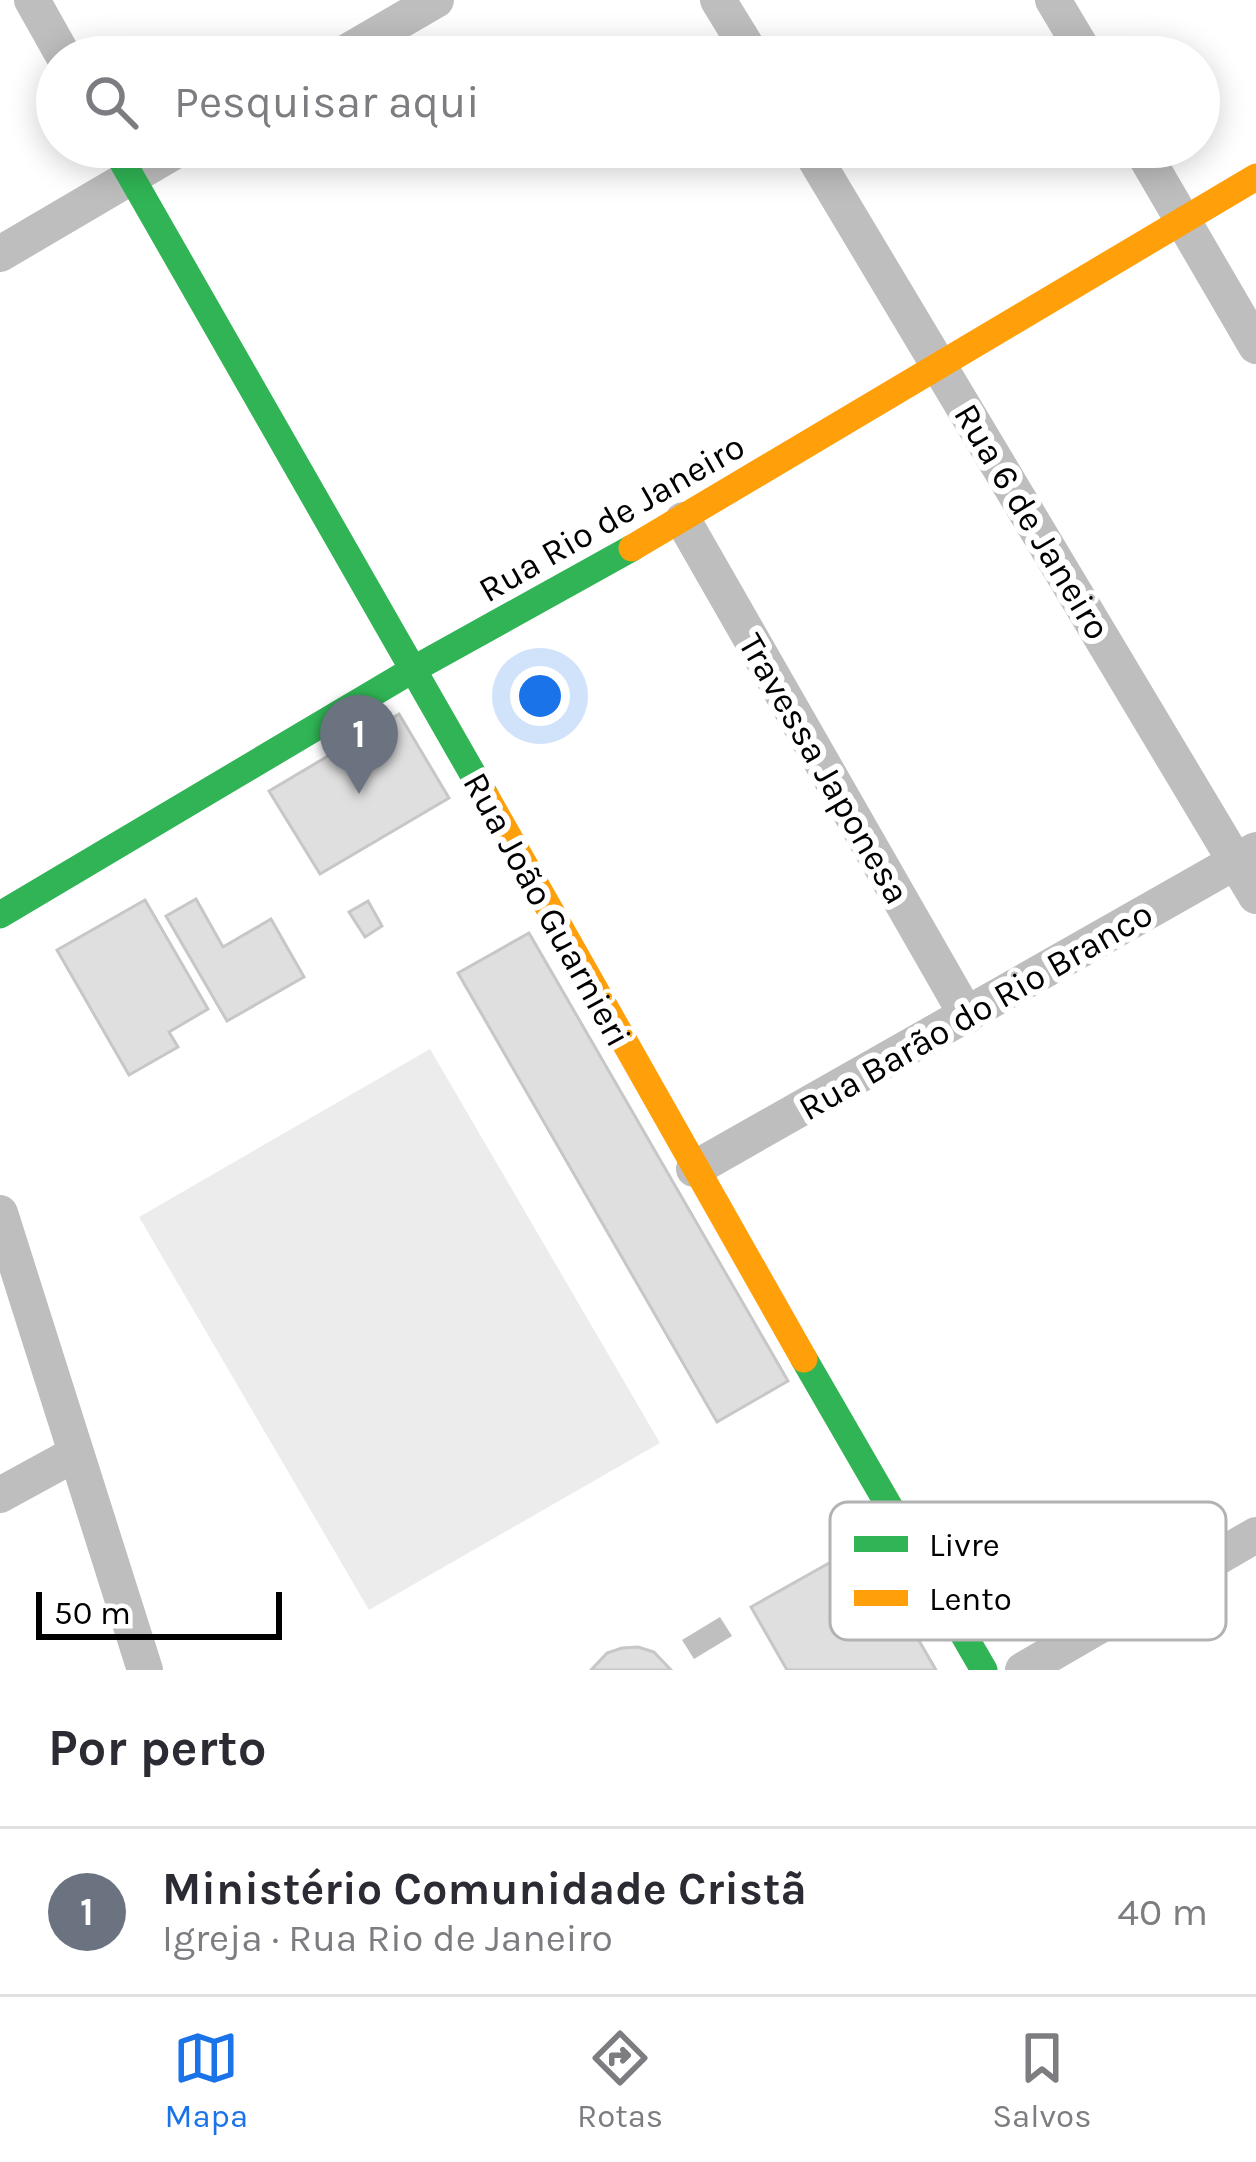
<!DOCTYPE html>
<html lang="pt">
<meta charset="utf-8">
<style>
:root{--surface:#fff;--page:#f2f2f3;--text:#2b2b33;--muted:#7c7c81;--line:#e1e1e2;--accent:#1a73e8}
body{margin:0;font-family:Karla,sans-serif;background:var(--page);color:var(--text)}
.scale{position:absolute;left:36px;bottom:30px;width:246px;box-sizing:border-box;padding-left:12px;border:6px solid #000;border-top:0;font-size:33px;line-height:42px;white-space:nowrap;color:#000;-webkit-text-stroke:9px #fff;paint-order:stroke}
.you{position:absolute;left:540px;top:696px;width:42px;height:42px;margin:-30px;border:9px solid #fff;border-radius:50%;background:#1a73e8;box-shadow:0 0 0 18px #1a73e833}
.badge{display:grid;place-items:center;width:78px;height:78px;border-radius:50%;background:var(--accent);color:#fff;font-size:39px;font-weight:700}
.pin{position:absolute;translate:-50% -99px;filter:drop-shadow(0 3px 6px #0008)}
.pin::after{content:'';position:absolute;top:63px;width:42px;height:36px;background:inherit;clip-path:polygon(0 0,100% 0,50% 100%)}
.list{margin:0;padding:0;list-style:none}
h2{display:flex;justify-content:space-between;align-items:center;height:156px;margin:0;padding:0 48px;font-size:51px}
h2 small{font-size:39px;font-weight:400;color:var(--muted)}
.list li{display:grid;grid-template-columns:78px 1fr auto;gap:36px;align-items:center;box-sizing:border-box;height:168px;padding:0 48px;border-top:3px solid var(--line)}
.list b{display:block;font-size:45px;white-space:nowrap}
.list p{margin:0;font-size:39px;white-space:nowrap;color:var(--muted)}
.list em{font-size:39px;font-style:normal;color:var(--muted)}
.icon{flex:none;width:66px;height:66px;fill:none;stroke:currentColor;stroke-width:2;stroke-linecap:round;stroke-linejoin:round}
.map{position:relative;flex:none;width:1256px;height:1670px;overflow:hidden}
.search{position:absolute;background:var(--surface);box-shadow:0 6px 30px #0003;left:36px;right:36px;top:36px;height:132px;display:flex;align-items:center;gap:30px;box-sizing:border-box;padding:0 42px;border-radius:66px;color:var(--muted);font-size:45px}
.sheet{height:324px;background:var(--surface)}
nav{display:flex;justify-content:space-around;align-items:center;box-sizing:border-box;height:168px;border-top:3px solid var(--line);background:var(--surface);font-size:33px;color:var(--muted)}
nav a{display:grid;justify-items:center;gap:6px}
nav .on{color:var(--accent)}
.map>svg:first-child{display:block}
.green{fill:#ececec}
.water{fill:#bfbfbf}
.building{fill:#dfdfdf;stroke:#c7c7c7;stroke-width:3}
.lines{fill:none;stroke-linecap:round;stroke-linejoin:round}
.street{stroke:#bebebe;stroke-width:36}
.fast{stroke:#30b455;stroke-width:27}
.slow{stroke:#ff9f0a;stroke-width:27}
.labels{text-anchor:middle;stroke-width:12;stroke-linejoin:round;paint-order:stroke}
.street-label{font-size:36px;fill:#000;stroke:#fff}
.key{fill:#fff;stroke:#b2b2b2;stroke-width:3}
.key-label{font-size:33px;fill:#000}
</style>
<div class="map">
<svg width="1256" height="1670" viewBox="0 0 1256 1670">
<rect width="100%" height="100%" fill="#fff"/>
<!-- green -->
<polygon class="green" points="430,1049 660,1443 369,1610 139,1217"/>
<!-- water -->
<polygon class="water" points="720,1617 732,1636 694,1659 682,1640"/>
<!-- building -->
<g class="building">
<polygon points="399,714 449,798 320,874 269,791"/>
<polygon points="196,899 223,947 271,919 304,977 227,1021 166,916"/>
<polygon points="145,900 208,1009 169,1032 178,1047 129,1075 57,950"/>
<polygon points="368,901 382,926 365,937 349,912"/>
<polygon points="529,933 788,1381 717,1422 458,973"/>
<polygon points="863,1544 936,1670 787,1670 751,1607"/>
<polygon points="638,1647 654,1652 671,1670 591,1670 607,1653 622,1648"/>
</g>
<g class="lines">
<!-- street -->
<g class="street">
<polyline points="32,0 64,57"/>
<polyline points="718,0 753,57"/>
<polyline points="1053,0 1087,57"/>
<polyline points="338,57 436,0"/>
<polyline points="808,147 1256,896"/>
<polyline points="1140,147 1256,346"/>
<polyline points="0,254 182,147"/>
<polyline points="683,520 967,1016"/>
<polyline points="694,1169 1256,850"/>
<polyline points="0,1213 145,1670"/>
<polyline points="0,1495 75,1454"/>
<polyline points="1023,1670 1256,1535"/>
</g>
<!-- fast -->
<g class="fast">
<polyline points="114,147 486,797"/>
<polyline points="0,915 414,669 632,548"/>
<polyline points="804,1359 984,1670"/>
</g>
<!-- slow -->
<g class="slow">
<polyline points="632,548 1256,177"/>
<polyline points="486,797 804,1359"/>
</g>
</g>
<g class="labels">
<!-- street labels -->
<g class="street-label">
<text transform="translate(611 517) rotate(-30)" y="13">Rua Rio de Janeiro</text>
<text transform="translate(1033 521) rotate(59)" y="13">Rua 6 de Janeiro</text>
<text transform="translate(825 768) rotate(60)" y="13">Travessa Japonesa</text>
<text transform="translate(548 909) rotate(61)" y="13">Rua João Guarnieri</text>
<text transform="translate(975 1010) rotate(-30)" y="13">Rua Barão do Rio Branco</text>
</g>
</g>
<!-- legend -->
<rect x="830" y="1502" width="396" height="138" rx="18" class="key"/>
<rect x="854" y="1536" width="54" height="16" fill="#30b455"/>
<rect x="854" y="1590" width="54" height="16" fill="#ff9f0a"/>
<g class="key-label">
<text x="929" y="1556">Livre</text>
<text x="929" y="1610">Lento</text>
</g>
</svg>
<div class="scale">50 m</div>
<div class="you"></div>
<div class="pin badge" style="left:359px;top:794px;background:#6b7280">1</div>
<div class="search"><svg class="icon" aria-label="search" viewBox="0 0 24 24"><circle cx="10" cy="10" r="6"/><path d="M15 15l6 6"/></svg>Pesquisar aqui</div>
</div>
<section class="sheet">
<h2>Por perto<small></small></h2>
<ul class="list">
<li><span class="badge" style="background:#6b7280">1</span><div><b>Ministério Comunidade Cristã</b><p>Igreja · Rua Rio de Janeiro</p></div><em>40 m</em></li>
</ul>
</section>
<nav>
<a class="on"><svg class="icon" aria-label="map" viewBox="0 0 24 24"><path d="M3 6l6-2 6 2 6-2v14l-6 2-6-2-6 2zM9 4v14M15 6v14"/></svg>Mapa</a>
<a><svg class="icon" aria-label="directions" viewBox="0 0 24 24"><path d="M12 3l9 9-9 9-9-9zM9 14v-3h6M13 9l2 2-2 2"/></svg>Rotas</a>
<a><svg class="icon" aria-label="saved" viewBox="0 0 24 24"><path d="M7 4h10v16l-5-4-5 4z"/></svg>Salvos</a>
</nav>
